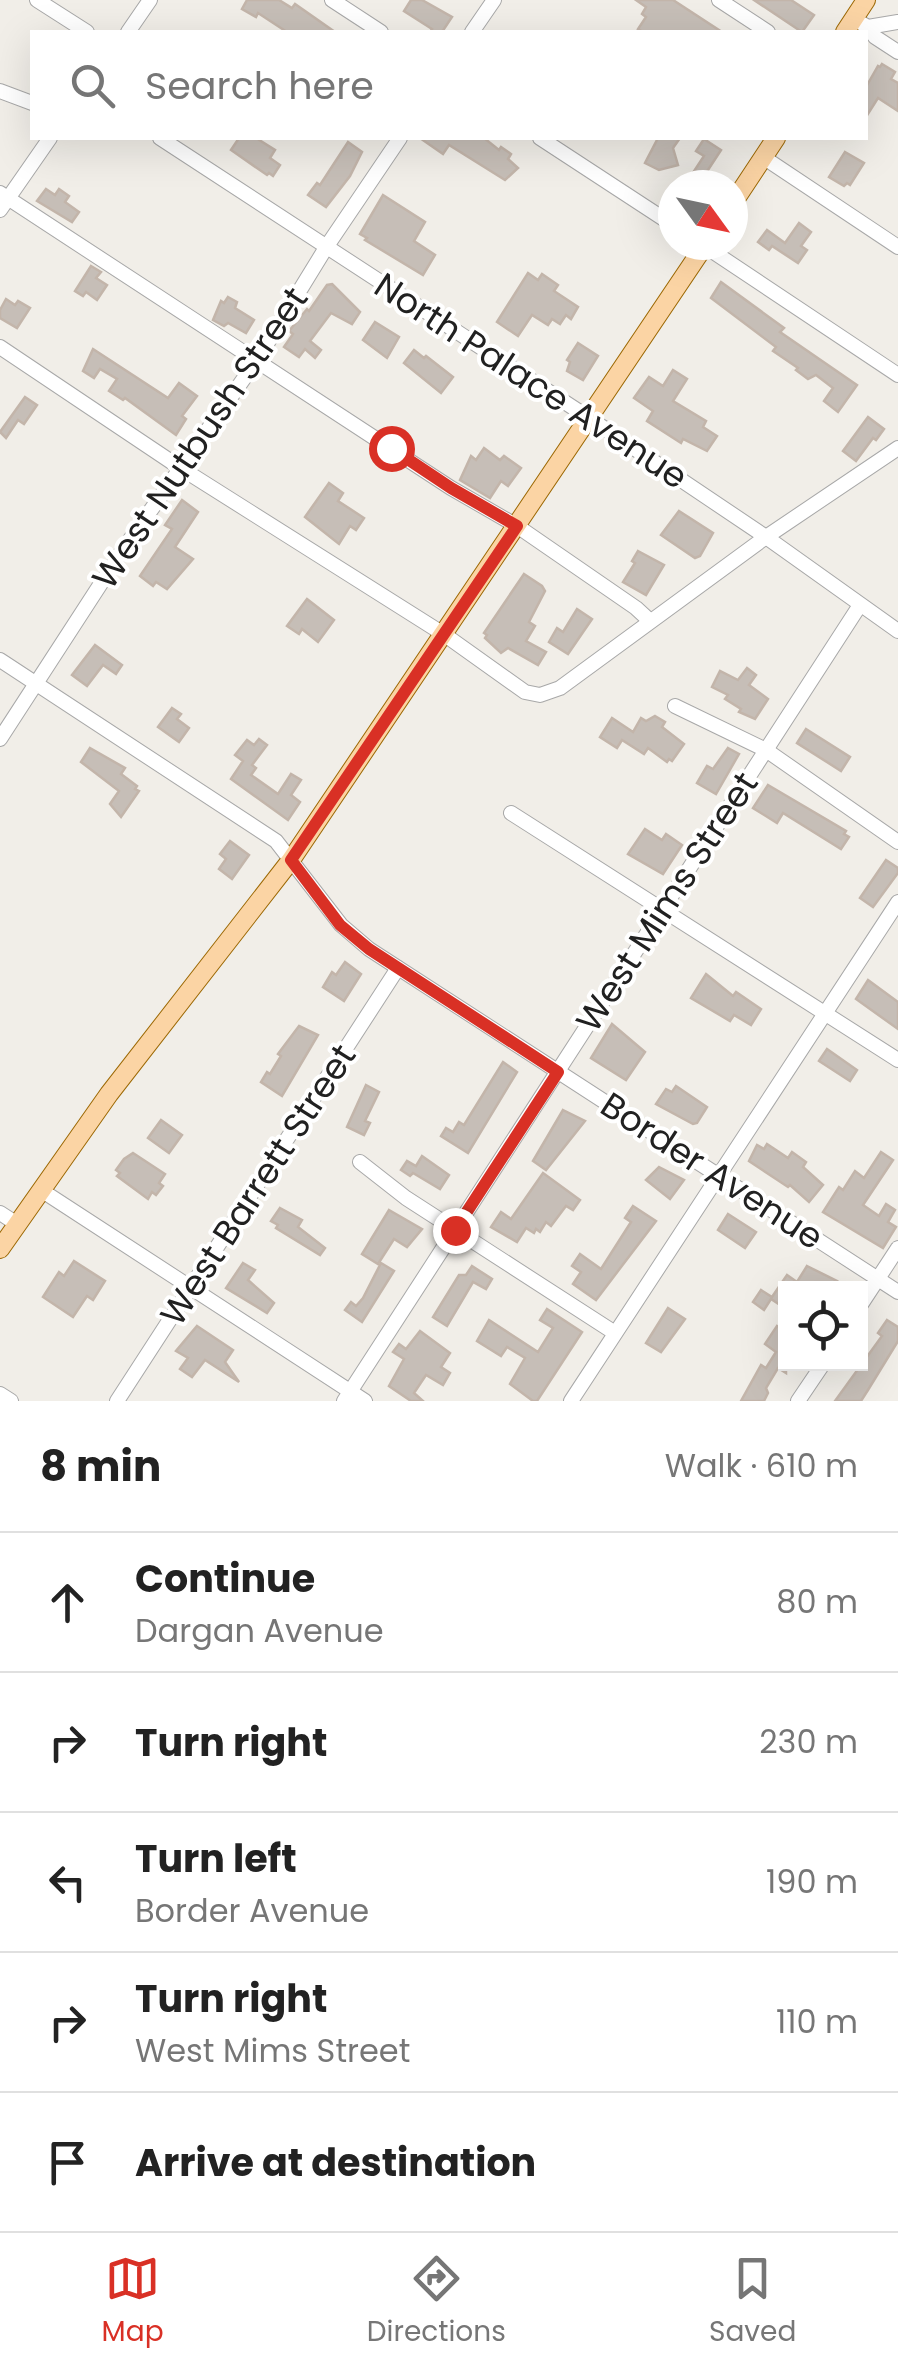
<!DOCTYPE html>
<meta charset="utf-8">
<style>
:root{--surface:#fff;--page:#f2f2f2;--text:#222;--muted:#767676;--line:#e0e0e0;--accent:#d93025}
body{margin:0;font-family:Poppins,sans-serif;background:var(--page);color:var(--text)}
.controls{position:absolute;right:30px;bottom:30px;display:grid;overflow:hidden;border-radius:0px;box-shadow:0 10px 40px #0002}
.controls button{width:90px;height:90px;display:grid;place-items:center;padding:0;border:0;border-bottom:2px solid var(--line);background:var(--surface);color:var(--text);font:50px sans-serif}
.compass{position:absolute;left:658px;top:170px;width:90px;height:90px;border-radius:50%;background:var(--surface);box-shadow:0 10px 40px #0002;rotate:123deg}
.stop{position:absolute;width:30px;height:30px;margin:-22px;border:8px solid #d93025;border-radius:50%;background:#fff}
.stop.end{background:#d93025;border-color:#fff;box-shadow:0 2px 10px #0008}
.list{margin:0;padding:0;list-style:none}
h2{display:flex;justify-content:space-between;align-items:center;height:130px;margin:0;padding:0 40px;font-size:42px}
h2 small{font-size:32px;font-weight:400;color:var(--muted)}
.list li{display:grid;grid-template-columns:65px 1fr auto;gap:30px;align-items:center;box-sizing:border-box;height:140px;padding:0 40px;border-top:2px solid var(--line)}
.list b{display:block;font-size:38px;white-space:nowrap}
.list p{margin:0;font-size:32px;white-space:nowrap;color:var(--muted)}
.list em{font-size:32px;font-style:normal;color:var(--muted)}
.icon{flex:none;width:55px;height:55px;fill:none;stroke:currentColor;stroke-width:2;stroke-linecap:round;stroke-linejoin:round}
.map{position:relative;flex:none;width:898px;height:1401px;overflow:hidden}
.search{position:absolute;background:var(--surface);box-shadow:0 10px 40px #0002;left:30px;right:30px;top:30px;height:110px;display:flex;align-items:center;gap:25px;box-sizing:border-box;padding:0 35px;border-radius:0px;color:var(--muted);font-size:38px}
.sheet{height:830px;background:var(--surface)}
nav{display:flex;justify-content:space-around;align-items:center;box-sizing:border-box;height:140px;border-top:2px solid var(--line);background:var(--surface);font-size:28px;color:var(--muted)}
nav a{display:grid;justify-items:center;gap:5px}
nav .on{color:var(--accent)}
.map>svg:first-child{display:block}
.building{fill:#c6beb7;stroke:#c3b5aa;stroke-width:2.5}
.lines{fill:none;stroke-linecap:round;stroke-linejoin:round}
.minor-casing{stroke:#a8a8a8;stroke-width:16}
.major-casing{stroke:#9c6803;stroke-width:20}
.minor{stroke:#fff;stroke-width:14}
.major{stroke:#fbd4a4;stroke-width:18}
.route{stroke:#d93025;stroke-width:12}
.labels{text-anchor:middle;stroke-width:8;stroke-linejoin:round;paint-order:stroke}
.street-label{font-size:35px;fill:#212121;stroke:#fff}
</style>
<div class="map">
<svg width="898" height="1401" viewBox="0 0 898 1401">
<rect width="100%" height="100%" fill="#f1eee8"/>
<!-- building -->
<g class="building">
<polygon points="247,0 279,0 292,8 295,4 335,32 287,32 258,13 256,17 242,9"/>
<polygon points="411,0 422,0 452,17 442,32 430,32 432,29 404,11"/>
<polygon points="636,0 673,0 722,32 643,32 638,29 646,17 642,14 646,7"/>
<polygon points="754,0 791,0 814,15 802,32"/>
<polygon points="882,64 895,72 891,79 898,83 898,111 878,98 866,117 866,87 878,66 880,67"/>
<polygon points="239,138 256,138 275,150 270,158 280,165 273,176 269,173 267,175 231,150"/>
<polygon points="420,138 484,138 499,150 501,147 511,154 508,159 518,168 505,180 449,145 443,154"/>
<polygon points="658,138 680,138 673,148 678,165 659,170 645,163"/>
<polygon points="704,139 721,150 706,173 710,176 704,185 685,185 704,156 696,151"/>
<polygon points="348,142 362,152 350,176 326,207 308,195 317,183 320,185"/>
<polygon points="845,152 864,163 850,185 847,183 844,186 829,177"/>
<polygon points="46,189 55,195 59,189 69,196 65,202 79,212 72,222 37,201"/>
<polygon points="383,195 425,222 414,241 435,255 423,275 365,240 367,238 360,234"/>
<polygon points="799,223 811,232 801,246 807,250 798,263 772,246 769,250 758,242 767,230 785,243"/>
<polygon points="91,266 101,272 96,278 107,285 97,300 86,292 83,296 75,291"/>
<polygon points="528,273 538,280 542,274 558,285 554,291 578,307 571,319 566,315 560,324 552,319 548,325 532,315 518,336 497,322"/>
<polygon points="721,282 784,328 780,332 857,385 838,412 824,401 833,388 816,375 808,379 796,370 798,368 773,351 776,347 711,298"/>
<polygon points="332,284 360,312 352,324 331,313 310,341 321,350 315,358 305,349 299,357 284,347 293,334 289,331 307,309 309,311 327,285"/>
<polygon points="228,297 237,302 235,308 254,320 246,333 228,323 224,326 213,320 221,301 224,303"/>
<polygon points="6,299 15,305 18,301 30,308 17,328 0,318 0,310"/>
<polygon points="375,322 399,337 387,358 363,340"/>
<polygon points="578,343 598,356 583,380 567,371 570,362 567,360"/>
<polygon points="93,349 168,398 179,383 197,396 182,416 186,419 176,435 125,398 123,400 109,391 117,379 100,369 94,378 83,371"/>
<polygon points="414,350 424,358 426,356 453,377 441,393 404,363"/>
<polygon points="673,370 687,379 673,401 706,421 703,427 717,436 707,451 683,439 681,443 647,421 653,411 634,398 649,377 663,386"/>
<polygon points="25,397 37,405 24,424 18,420 6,438 0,432"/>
<polygon points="868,417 884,429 876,440 873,438 856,461 843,451"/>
<polygon points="484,448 500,460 504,456 521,468 508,486 501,481 490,498 460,480 471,456 476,460"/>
<polygon points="329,483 343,493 338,501 364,518 356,530 350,526 339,544 305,517"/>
<polygon points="182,500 198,512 175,547 193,559 167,589 156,582 153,586 140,576 172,529 165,525"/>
<polygon points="679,511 713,533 700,556 695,558 661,535"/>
<polygon points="638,551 664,565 646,595 623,582 635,563 632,561"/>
<polygon points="524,574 542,586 545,591 529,622 535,626 526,641 546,652 538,665 508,648 501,653 485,638 487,635 484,633"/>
<polygon points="307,599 334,620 318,642 302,629 299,634 287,626"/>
<polygon points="577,609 592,619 568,654 549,642 557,628 563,632"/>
<polygon points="95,645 122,665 116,674 103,665 87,686 72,675"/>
<polygon points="747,668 756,675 749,685 768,699 755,719 739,712 741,709 725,699 728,695 712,687 720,671 738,680"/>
<polygon points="172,708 181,714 177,719 189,728 179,742 158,727"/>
<polygon points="655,716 665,722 662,727 684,744 672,761 669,759 667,762 648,748 644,754 622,740 617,748 600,737 612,718 633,732 641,718 646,721"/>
<polygon points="806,729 850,757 841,771 797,743"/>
<polygon points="259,739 267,745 252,765 256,768 251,775 278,794 291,774 301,780 291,795 300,802 288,820 231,779 243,761 235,755 247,740 254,745"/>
<polygon points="90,748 125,768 121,774 137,786 135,789 139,791 121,817 110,804 119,791 81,762"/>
<polygon points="728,748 739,754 716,794 697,783 707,766 713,769"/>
<polygon points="768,785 846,831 844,834 849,837 841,849 783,813 777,823 753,808"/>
<polygon points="645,829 662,840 666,834 682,845 663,874 628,854"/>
<polygon points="230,841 249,855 232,879 219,869 226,859 220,854"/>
<polygon points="886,860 898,868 898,873 873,907 860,898"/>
<polygon points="345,962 361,974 344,1001 323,987 332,972 336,975"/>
<polygon points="706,974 733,996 736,992 761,1009 751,1025 734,1015 730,1021 691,998"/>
<polygon points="868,980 898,1002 898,1029 856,999"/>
<polygon points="612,1024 645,1052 626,1080 591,1058"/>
<polygon points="299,1026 318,1035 282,1096 261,1082 267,1072 270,1074 281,1056 278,1054"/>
<polygon points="827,1049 857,1070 850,1081 819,1061"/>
<polygon points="503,1062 517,1072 468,1153 441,1136 446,1128 453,1132 459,1122 464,1125"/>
<polygon points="366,1085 379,1092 365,1121 370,1123 364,1135 347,1127"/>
<polygon points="676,1086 707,1107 697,1123 693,1124 656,1104 666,1089 672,1092"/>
<polygon points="563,1110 585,1121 546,1170 533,1161"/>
<polygon points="161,1120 182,1135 169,1153 148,1138"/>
<polygon points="767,1144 788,1158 792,1152 806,1162 803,1167 823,1185 809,1202 790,1185 788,1187 749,1161 757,1145 764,1149"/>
<polygon points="881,1152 893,1160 863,1205 879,1216 886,1204 895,1210 888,1222 896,1227 883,1248 823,1212 839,1187 843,1190 855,1171 864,1178"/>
<polygon points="133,1153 165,1174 159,1183 163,1186 156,1195 152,1192 148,1199 117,1176 120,1173 116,1170 124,1159"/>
<polygon points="422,1156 449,1175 440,1189 413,1173 410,1176 401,1170 407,1161 416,1166"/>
<polygon points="659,1167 684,1180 670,1199 646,1180"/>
<polygon points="543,1173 580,1200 573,1210 566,1206 551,1226 546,1222 540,1232 536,1229 534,1233 526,1228 517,1242 491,1227 501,1212 511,1219"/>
<polygon points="633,1206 656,1221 596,1300 573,1284 581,1272 572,1266 580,1254 601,1269 631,1222 625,1218"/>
<polygon points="280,1208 302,1220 298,1227 325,1248 320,1255 276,1228 278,1225 271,1221"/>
<polygon points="389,1210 422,1229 407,1247 394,1239 378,1264 362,1254"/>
<polygon points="728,1214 756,1232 745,1248 718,1230"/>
<polygon points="74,1261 105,1281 93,1300 87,1296 73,1317 43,1297 59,1272 64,1276"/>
<polygon points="243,1263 255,1270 248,1280 274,1303 267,1313 226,1288"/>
<polygon points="381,1263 394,1271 362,1322 345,1310 351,1302 356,1306 363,1298"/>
<polygon points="472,1266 492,1279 486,1289 473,1282 447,1326 433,1317 459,1275 466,1275"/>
<polygon points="807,1266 837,1281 832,1288 786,1288 786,1309 771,1299 764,1310 753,1302 761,1290 772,1297 787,1275 797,1282"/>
<polygon points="668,1308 685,1319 661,1352 646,1343"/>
<polygon points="547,1309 582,1332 537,1401 533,1401 510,1384 525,1358 507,1347 501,1356 477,1341 489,1320 538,1352 553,1328 540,1320"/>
<polygon points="887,1320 898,1327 898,1341 868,1390 861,1401 835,1401 882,1336 878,1333"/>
<polygon points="197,1326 233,1350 225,1362 239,1382 205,1360 192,1377 180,1369 188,1358 176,1351"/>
<polygon points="777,1326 786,1332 786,1373 778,1368 766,1388 768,1393 764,1401 741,1401 761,1365 766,1368 776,1352 765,1344"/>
<polygon points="420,1331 450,1353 441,1367 450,1373 443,1385 426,1375 414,1393 423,1401 411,1401 389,1386 404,1359 393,1352 399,1344 406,1349"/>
</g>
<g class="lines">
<defs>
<g id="minor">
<polyline points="37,0 87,32"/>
<polyline points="332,0 381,32"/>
<polyline points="719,0 768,32"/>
<polyline points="854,19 868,27 898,22"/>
<polyline points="868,27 875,37 898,52"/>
<polyline points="128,32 150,0"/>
<polyline points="472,32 494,0"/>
<polyline points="0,91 32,103"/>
<polyline points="160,138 589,418 766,537 898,631"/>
<polyline points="540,138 673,225"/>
<polyline points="763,157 898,247"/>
<polyline points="0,193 451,488 517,526 636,608 649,620"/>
<polyline points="0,210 50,138"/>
<polyline points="703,245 898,375"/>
<polyline points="0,347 179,467 445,635 525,692 540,695 560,688 766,537 898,448"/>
<polyline points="0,660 276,841 341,925 369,949 898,1292"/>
<polyline points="675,706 766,750 898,842"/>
<polyline points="0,739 122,551 257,360 327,246 400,138"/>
<polyline points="511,813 898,1060"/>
<polyline points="360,1162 406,1198 615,1333"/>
<polyline points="41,1190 365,1401"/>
<polyline points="0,1213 17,1224"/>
<polyline points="860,1306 898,1248"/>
<polyline points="0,1394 11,1401"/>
<polyline points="117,1401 398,968"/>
<polyline points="344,1401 860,605"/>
<polyline points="571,1401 898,902"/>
<polyline points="798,1401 823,1364"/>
</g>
<g id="major">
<polyline points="845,32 866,0"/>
<polyline points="733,203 776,138"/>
<polyline points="0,1249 109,1094 291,860 705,245"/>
</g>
</defs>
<!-- minor casing -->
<use href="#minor" class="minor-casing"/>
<!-- major casing -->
<use href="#major" class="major-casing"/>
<!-- minor -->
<use href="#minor" class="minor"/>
<!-- major -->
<use href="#major" class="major"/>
</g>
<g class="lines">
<!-- route -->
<polyline class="route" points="391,448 451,488 517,526 291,860 340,925 369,949 558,1072 455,1230"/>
</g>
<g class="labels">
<!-- street labels -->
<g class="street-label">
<text transform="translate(531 381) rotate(33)" y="12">North Palace Avenue</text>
<text transform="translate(200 438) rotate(-56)" y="12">West Nutbush Street</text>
<text transform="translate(667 902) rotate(-57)" y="12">West Mims Street</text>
<text transform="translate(712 1171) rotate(33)" y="12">Border Avenue</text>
<text transform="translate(258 1185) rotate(-57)" y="12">West Barrett Street</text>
</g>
</g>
</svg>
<div class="controls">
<button><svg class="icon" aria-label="locate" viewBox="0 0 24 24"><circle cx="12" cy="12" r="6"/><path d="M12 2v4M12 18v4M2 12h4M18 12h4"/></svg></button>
</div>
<svg class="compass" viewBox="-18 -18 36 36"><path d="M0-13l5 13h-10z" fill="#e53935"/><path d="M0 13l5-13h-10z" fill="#767676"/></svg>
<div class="stop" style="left:391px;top:448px"></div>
<div class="stop end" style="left:455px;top:1230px"></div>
<div class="search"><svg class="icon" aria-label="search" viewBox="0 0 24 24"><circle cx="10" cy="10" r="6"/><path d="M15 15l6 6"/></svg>Search here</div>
</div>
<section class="sheet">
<h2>8 min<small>Walk · 610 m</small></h2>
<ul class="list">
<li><svg class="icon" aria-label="ahead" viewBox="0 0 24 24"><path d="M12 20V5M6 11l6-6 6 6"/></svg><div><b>Continue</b><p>Dargan Avenue</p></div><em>80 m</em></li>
<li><svg class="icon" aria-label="right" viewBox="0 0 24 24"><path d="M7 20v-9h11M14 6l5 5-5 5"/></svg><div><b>Turn right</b></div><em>230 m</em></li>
<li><svg class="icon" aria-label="left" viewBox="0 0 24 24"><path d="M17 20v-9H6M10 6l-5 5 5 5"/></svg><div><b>Turn left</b><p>Border Avenue</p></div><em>190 m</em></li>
<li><svg class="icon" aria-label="right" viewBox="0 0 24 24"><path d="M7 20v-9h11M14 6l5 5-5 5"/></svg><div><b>Turn right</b><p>West Mims Street</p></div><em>110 m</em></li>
<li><svg class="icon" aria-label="arrive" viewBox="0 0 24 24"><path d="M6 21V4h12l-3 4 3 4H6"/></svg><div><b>Arrive at destination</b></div></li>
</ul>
</section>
<nav>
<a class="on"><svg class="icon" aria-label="map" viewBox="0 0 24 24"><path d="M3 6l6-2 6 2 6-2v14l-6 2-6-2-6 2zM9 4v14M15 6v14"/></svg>Map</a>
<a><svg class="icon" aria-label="directions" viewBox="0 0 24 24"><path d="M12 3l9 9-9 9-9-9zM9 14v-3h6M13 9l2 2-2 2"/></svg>Directions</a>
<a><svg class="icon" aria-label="saved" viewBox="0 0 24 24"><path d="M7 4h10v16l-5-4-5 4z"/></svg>Saved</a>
</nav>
